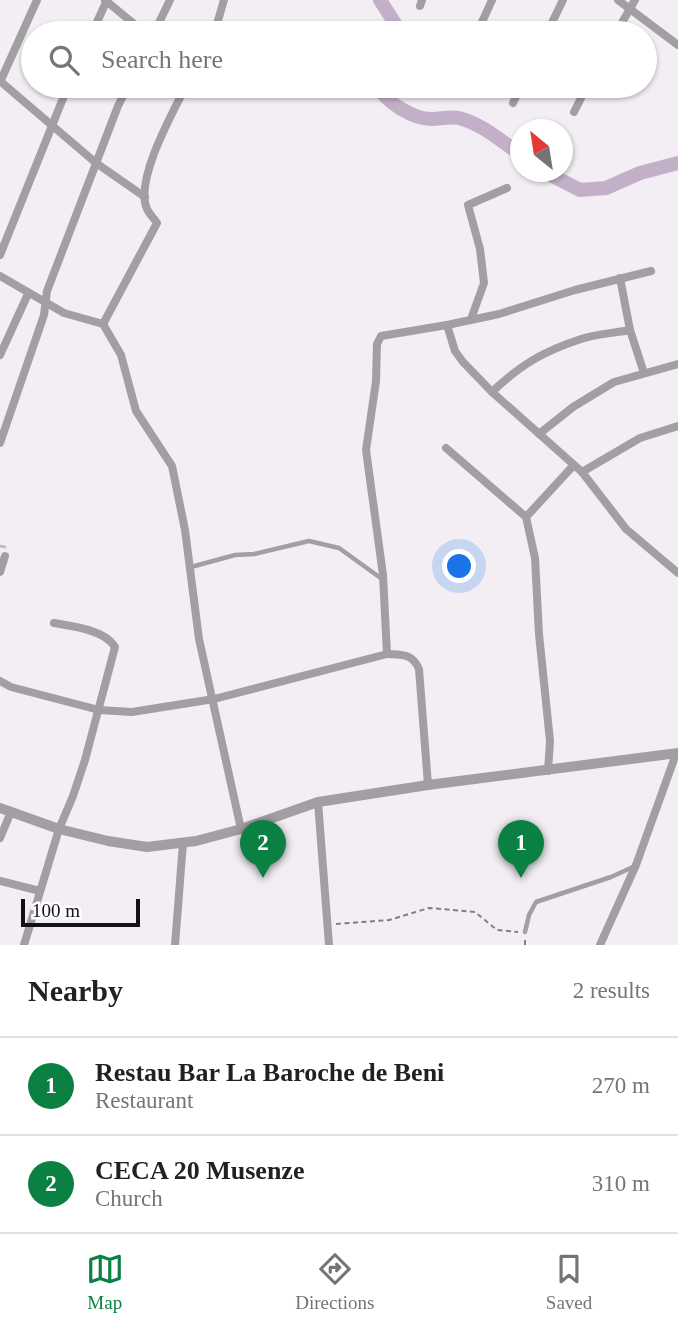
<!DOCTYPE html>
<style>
:root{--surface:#fff;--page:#f2f2f2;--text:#202124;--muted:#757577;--line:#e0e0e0;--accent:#0b8043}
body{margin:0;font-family:Georgia,serif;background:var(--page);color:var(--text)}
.compass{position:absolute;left:510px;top:119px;width:63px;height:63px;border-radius:50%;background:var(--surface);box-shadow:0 2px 5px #0004;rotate:330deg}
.scale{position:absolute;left:21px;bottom:18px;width:119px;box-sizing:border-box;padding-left:7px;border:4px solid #121113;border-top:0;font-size:19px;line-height:24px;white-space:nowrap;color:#121113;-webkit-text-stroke:5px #fefcfe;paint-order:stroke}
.you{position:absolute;left:460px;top:567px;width:24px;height:24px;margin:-18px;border:5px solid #fff;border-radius:50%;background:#1a73e8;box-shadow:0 0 0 10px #1a73e833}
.badge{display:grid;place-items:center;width:46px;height:46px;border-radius:50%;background:var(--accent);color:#fff;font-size:23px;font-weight:700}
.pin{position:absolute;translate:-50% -58px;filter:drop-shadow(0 2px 4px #0008)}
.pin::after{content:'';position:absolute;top:37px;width:24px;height:21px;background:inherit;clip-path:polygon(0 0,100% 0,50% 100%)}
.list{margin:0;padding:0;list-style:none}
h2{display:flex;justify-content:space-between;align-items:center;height:91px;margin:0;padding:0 28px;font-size:30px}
h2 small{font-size:23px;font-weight:400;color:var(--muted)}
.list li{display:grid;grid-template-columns:46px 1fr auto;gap:21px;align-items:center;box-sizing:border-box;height:98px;padding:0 28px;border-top:2px solid var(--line)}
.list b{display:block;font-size:26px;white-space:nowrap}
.list p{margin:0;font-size:23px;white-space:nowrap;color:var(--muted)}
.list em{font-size:23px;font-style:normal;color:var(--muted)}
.icon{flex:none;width:38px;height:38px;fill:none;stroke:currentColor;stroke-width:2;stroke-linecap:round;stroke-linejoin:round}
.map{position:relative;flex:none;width:678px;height:945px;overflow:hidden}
.search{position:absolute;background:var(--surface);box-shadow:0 2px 5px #0004;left:21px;right:21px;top:21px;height:77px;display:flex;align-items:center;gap:18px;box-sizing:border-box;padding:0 24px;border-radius:38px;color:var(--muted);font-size:26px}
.sheet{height:287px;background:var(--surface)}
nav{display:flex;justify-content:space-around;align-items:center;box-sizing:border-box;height:98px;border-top:2px solid var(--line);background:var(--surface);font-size:19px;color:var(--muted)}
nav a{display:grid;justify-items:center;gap:4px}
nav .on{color:var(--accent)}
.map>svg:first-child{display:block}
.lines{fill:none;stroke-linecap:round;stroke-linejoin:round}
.stream{stroke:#c4afc8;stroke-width:2.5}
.river{stroke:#c4afc8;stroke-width:14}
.path{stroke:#817f82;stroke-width:2;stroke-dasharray:5 3.5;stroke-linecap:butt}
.service{stroke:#a19fa2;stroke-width:4.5}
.minor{stroke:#a19fa2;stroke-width:8}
.tertiary{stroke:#a19fa2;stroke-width:10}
</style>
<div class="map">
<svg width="678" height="945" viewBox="0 0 678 945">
<rect width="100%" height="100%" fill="#f2eef3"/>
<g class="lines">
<!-- stream -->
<polyline class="stream" points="0,546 5,547"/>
<!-- river -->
<g class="river">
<polyline points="380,0 401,33"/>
<path d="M378,86C385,102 413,119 432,119C441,119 450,116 459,118C482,124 501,141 520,154"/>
<polyline points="545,172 580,190 606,188 640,173 678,163"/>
</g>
<!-- path -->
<g class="path">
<polyline points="336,924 389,920 429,908 475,912 497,930 518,932"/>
<polyline points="525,945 525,937"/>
</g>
<!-- service -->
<g class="service">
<polyline points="191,567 235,555 254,554 309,541 339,548 382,579"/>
<polyline points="525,932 529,915 536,902 611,877 633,867"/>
</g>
<!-- minor -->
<g class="minor">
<polyline points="105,0 145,33"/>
<polyline points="618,0 678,45"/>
<polyline points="420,6 422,0"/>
<polyline points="158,25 171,33"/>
<polyline points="92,33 107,0"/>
<polyline points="154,33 170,0"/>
<polyline points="211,33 217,24 224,0"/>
<polyline points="477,33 492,0"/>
<polyline points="547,33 563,0"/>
<polyline points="616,33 635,0"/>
<polyline points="0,81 96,163 145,197"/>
<polyline points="0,82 37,0"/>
<polyline points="513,103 521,86"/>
<polyline points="574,112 587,86"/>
<polyline points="0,255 68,86"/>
<polyline points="651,271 575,290 499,314 447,325 455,351 463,362 492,392 582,472 626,529 678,573"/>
<polyline points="0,276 64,313 103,324 121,355 136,411 172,466 185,530 199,639 241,829"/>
<polyline points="620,278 630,330 644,373"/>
<polyline points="471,319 484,283 480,249 468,205 507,188"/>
<path d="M103,324L157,223C154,218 149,214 147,209C134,181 173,112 186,86"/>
<polyline points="0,355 28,294"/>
<path d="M492,392C520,365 544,351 581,339C596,334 614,333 630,330"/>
<polyline points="539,434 573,407 614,382 678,364"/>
<polyline points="0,443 44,315 47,291 118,106 128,86"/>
<polyline points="446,448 526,517 573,466"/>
<polyline points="582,472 640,438 678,426"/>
<polyline points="526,517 535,558 539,634 550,741 548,771"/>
<polyline points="0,572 5,556"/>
<path d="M387,654C402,655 412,653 419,669L428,785"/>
<polyline points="0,681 11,687 99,710 132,712 214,699 387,654 383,575 366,450 376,381 377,344 381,336 447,325"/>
<polyline points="318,802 329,945"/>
<polyline points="0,838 11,812"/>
<polyline points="0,881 40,891"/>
<path d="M24,945L59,829L73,796L85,760L115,647C105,630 72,626 54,623"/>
<polyline points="175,945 183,843"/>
<polyline points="600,945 636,865 676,754"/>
</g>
<!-- tertiary -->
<polyline class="tertiary" points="0,808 59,829 108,841 147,847 196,841 241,829 318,802 428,785 678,753"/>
</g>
</svg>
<svg class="compass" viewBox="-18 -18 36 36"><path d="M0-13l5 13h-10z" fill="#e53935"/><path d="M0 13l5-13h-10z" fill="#757577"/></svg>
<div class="scale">100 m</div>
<div class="you"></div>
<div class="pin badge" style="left:521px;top:878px">1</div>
<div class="pin badge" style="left:263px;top:878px">2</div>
<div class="search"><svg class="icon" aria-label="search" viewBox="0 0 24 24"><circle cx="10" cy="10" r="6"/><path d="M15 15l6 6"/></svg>Search here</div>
</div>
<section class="sheet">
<h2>Nearby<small>2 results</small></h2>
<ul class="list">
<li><span class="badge">1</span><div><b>Restau Bar La Baroche de Beni</b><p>Restaurant</p></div><em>270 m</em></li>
<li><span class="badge">2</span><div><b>CECA 20 Musenze</b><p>Church</p></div><em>310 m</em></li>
</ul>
</section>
<nav>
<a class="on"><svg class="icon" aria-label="map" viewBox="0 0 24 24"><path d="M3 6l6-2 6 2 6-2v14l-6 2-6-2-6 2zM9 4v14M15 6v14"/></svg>Map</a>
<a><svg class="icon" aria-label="directions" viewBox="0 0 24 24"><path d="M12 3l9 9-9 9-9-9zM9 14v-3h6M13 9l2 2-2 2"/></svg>Directions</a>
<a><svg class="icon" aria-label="saved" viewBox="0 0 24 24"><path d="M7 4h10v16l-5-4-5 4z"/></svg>Saved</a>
</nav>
